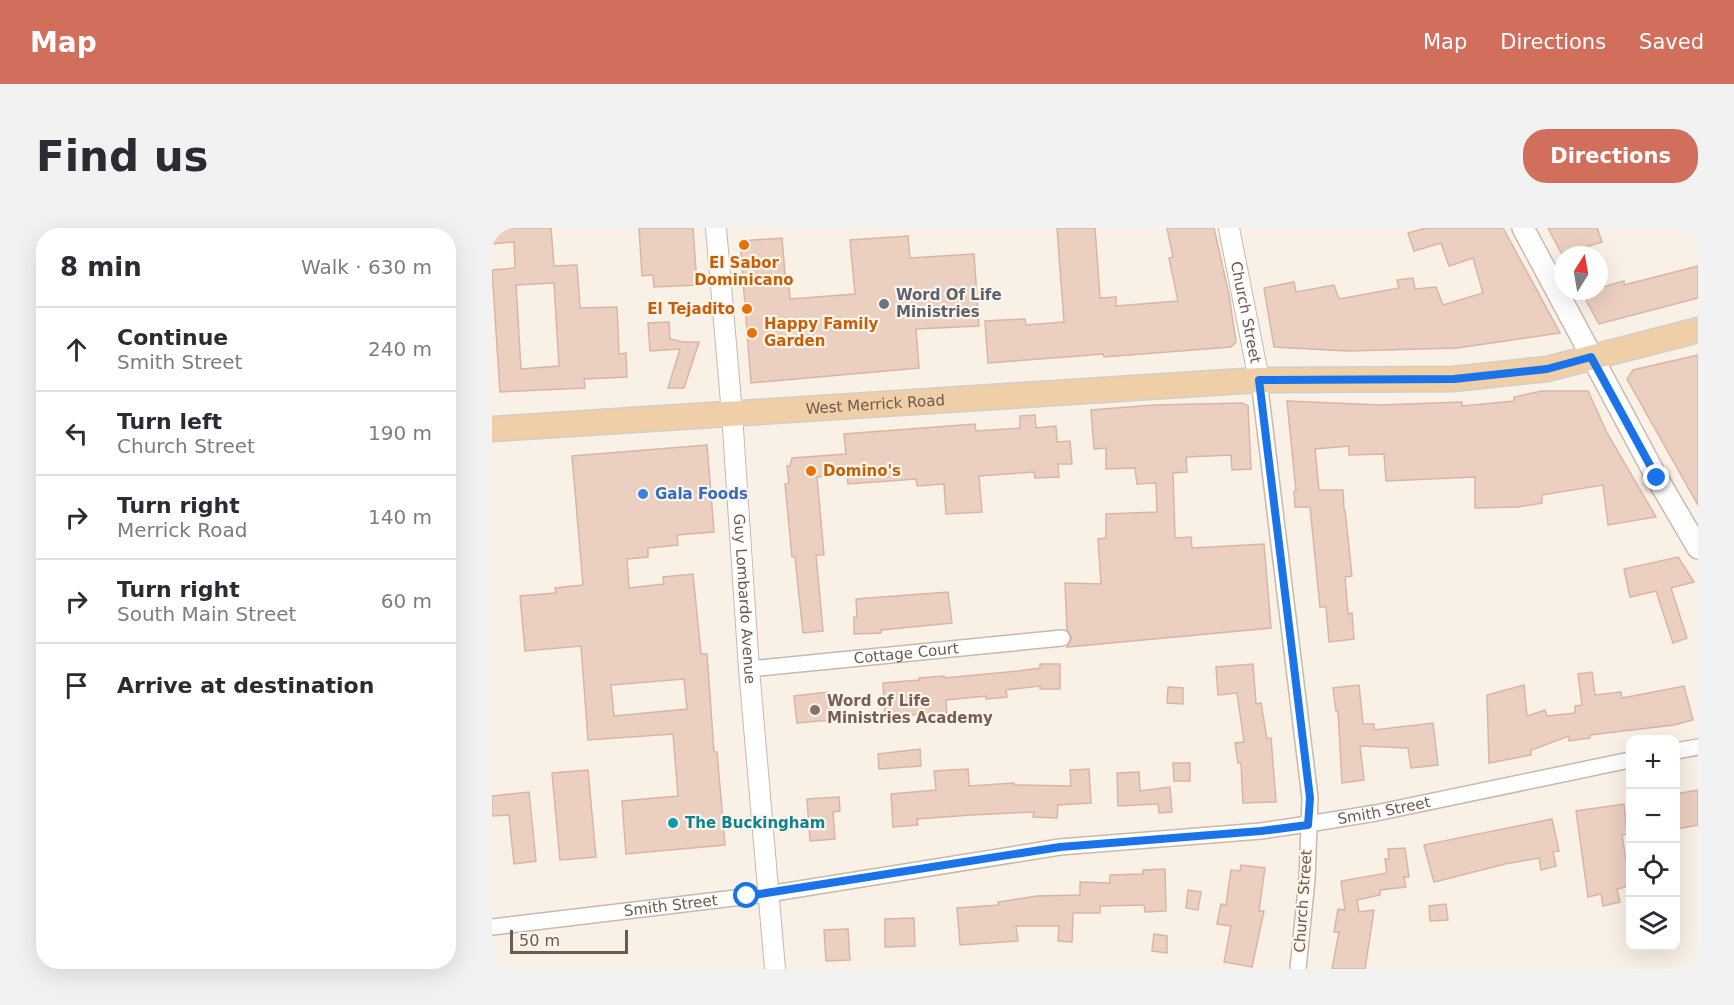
<!DOCTYPE html>
<meta charset="utf-8">
<style>
:root{--surface:#fff;--page:#f2f2f3;--text:#2b2b33;--muted:#7c7c81;--line:#e1e1e2;--accent:#d26e5c}
body{margin:0;font-family:"DejaVu Sans",sans-serif;background:var(--page);color:var(--text)}
.controls{position:absolute;right:18px;bottom:18px;display:grid;overflow:hidden;border-radius:12px;box-shadow:0 6px 24px #0002}
.controls button{width:54px;height:54px;display:grid;place-items:center;padding:0;border:0;border-bottom:2px solid var(--line);background:var(--surface);color:var(--text);font:30px sans-serif}
.compass{position:absolute;left:1062px;top:18px;width:54px;height:54px;border-radius:50%;background:var(--surface);box-shadow:0 6px 24px #0002;rotate:11deg}
.scale{position:absolute;left:18px;bottom:15px;width:118px;box-sizing:border-box;padding-left:6px;border:3px solid #6f584e;border-top:0;font-size:16px;line-height:21px;white-space:nowrap;color:#6f584e;-webkit-text-stroke:4px #fcf5ec;paint-order:stroke}
.stop{position:absolute;width:18px;height:18px;margin:-14px;border:4px solid #1a73e8;border-radius:50%;background:#fff}
.stop.end{background:#1a73e8;border-color:#fff;box-shadow:0 2px 6px #0008}
.list{margin:0;padding:0;list-style:none}
h2{display:flex;justify-content:space-between;align-items:center;height:78px;margin:0;padding:0 24px;font-size:26px}
h2 small{font-size:20px;font-weight:400;color:var(--muted)}
.list li{display:grid;grid-template-columns:39px 1fr auto;gap:18px;align-items:center;box-sizing:border-box;height:84px;padding:0 24px;border-top:2px solid var(--line)}
.list b{display:block;font-size:22px;white-space:nowrap}
.list p{margin:0;font-size:20px;white-space:nowrap;color:var(--muted)}
.list em{font-size:20px;font-style:normal;color:var(--muted)}
.icon{flex:none;width:33px;height:33px;fill:none;stroke:currentColor;stroke-width:2;stroke-linecap:round;stroke-linejoin:round}
.map{position:relative;flex:none;width:1206px;height:741px;overflow:hidden;border-radius:24px}
header{display:flex;align-items:center;gap:36px;box-sizing:border-box;height:84px;padding:0 30px;background:var(--accent);color:#fff}
header strong{font-size:28px}
nav{display:flex;gap:33px;margin-inline-start:auto;font-size:21px}
.intro{display:flex;align-items:center;justify-content:space-between;box-sizing:border-box;height:144px;padding:0 36px}
h1{margin:0;font-size:42px}
.button{padding:15px 27px;border-radius:24px;background:var(--accent);color:#fff;font-size:21px;font-weight:700}
main{display:flex;gap:36px;padding:0 36px}
aside{flex:1;background:var(--surface);border-radius:24px;box-shadow:0 6px 24px #0002}
.map>svg:first-child{display:block}
.building{fill:#ebcfc1;stroke:#dbb5a4;stroke-width:1.5;fill-rule:evenodd}
.lines{fill:none;stroke-linecap:round;stroke-linejoin:round}
.minor-casing{stroke:#c9b8ae;stroke-width:18}
.tertiary-casing{stroke:#c9b8ae;stroke-width:22}
.secondary-casing{stroke:#cdbaaf;stroke-width:24}
.primary-casing{stroke:#d4cdca;stroke-width:27}
.minor{stroke:#fff;stroke-width:15}
.tertiary{stroke:#fff;stroke-width:20}
.secondary{stroke:#fff;stroke-width:21}
.primary{stroke:#efcfa7;stroke-width:24}
.route{stroke:#1a73e8;stroke-width:8}
.food-dot{fill:#e8710a;stroke:#fcf5ec;stroke-width:2}
.worship-dot{fill:#6b7280;stroke:#fcf5ec;stroke-width:2}
.shop-dot{fill:#3f7fe0;stroke:#fcf5ec;stroke-width:2}
.education-dot{fill:#8d6e63;stroke:#fcf5ec;stroke-width:2}
.culture-dot{fill:#0f9aa8;stroke:#fcf5ec;stroke-width:2}
.labels{text-anchor:middle;stroke-width:4.5;stroke-linejoin:round;paint-order:stroke}
.food-label{font-size:15px;font-weight:bold;fill:#c56008;stroke:#fcf5ec;text-anchor:start}
.worship-label{font-size:15px;font-weight:bold;fill:#5b616d;stroke:#fcf5ec;text-anchor:start}
.street-label{font-size:15px;fill:#6f584e;stroke:#fcf5ec}
.shop-label{font-size:15px;font-weight:bold;fill:#366cbe;stroke:#fcf5ec;text-anchor:start}
.education-label{font-size:15px;font-weight:bold;fill:#785e54;stroke:#fcf5ec;text-anchor:start}
.culture-label{font-size:15px;font-weight:bold;fill:#0d838f;stroke:#fcf5ec;text-anchor:start}
</style>
<header>
<strong>Map</strong>
<nav><a>Map</a><a>Directions</a><a>Saved</a></nav>
</header>
<div class="intro"><h1>Find us</h1><a class="button">Directions</a></div>
<main>
<aside>
<h2>8 min<small>Walk · 630 m</small></h2>
<ul class="list">
<li><svg class="icon" aria-label="ahead" viewBox="0 0 24 24"><path d="M12 20V5M6 11l6-6 6 6"/></svg><div><b>Continue</b><p>Smith Street</p></div><em>240 m</em></li>
<li><svg class="icon" aria-label="left" viewBox="0 0 24 24"><path d="M17 20v-9H6M10 6l-5 5 5 5"/></svg><div><b>Turn left</b><p>Church Street</p></div><em>190 m</em></li>
<li><svg class="icon" aria-label="right" viewBox="0 0 24 24"><path d="M7 20v-9h11M14 6l5 5-5 5"/></svg><div><b>Turn right</b><p>Merrick Road</p></div><em>140 m</em></li>
<li><svg class="icon" aria-label="right" viewBox="0 0 24 24"><path d="M7 20v-9h11M14 6l5 5-5 5"/></svg><div><b>Turn right</b><p>South Main Street</p></div><em>60 m</em></li>
<li><svg class="icon" aria-label="arrive" viewBox="0 0 24 24"><path d="M6 21V4h12l-3 4 3 4H6"/></svg><div><b>Arrive at destination</b></div></li>
</ul>
</aside>
<div class="map">
<svg width="1206" height="741" viewBox="0 0 1206 741">
<rect width="100%" height="100%" fill="#f9f0e6"/>
<!-- building -->
<g class="building">
<path d="M0,0H59L62,38L85,37L88,80L125,79L127,126L134,125L135,149L92,151L93,160L8,164L0,42L23,40L22,14L0,16ZM62,55L67,138L29,141L24,57Z"/>
<polygon points="147,0 201,0 205,57 162,59 161,47 150,48"/>
<polygon points="565,0 603,0 608,70 624,69 624,78 686,73 677,30 681,29 675,0 722,0 737,67 744,114 739,119 612,129 611,126 574,129 496,135 493,93 533,91 534,97 572,94"/>
<polygon points="934,0 1011,0 1068,105 965,120 855,123 782,119 772,60 802,54 804,64 842,57 847,71 907,60 905,52 921,50 923,61 944,59 951,77 991,65 981,30 957,38 949,15 922,23 916,5"/>
<polygon points="1056,0 1105,0 1110,14 1070,26"/>
<polygon points="416,8 418,30 482,26 487,98 424,101 427,140 259,155 248,13 290,10 294,57 297,58 298,71 363,66 358,12"/>
<polygon points="1206,38 1206,70 1107,96 1089,63 1107,63 1107,60 1132,53 1132,57"/>
<polygon points="177,94 178,111 191,114 207,114 192,160 176,160 188,121 158,123 156,95"/>
<polygon points="1206,127 1206,277 1135,151 1141,142"/>
<polygon points="1050,163 1096,163 1115,205 1164,289 1116,297 1111,257 1050,267 1050,275 1026,279 983,280 983,249 894,253 892,226 857,227 857,218 823,221 827,262 851,262 852,282 853,282 860,348 853,349 856,386 860,385 862,411 837,414 834,379 828,379 818,279 803,279 802,263 804,263 795,173 889,177 970,174 970,178 1022,173 1022,169"/>
<polygon points="750,175 756,178 759,241 740,242 739,227 694,229 695,244 681,245 683,310 699,309 700,320 772,316 779,400 575,419 580,410 575,402 573,355 609,356 606,311 614,310 614,286 665,284 664,255 645,256 643,240 614,241 614,220 602,221 599,182 662,177"/>
<polygon points="543,187 544,200 564,198 565,214 578,213 580,236 566,236 567,249 543,250 542,244 487,248 490,284 454,286 452,256 425,258 424,251 356,256 355,246 325,249 332,327 324,327 331,403 311,405 303,329 300,329 293,256 297,255 295,238 298,238 300,230 354,226 352,206 483,196 484,203 528,200 528,188"/>
<path d="M215,217L222,304L185,307L186,317L156,320V329L135,331L137,360L172,356L171,349L201,346L209,426H215L222,524H225L233,617L134,626L130,573L186,568L181,506L96,512L89,418L33,423L28,368L64,365L63,360L91,357L80,228ZM192,451L195,481L122,488L119,457Z"/>
<polygon points="1186,329 1202,354 1179,360 1195,410 1181,415 1164,363 1138,369 1132,341"/>
<polygon points="456,364 460,395 389,402 389,405 362,406 362,389 365,389 364,371"/>
<polygon points="548,436 568,436 568,461 548,461 548,458 514,462 515,469 494,471 494,468 454,472 455,490 431,492 430,486 393,489 391,455 428,452 427,450 452,448 452,450 526,443 548,440"/>
<polygon points="761,436 764,476 769,475 775,511 779,510 784,574 751,575 749,535 746,535 743,515 752,514 745,465 726,467 724,439"/>
<polygon points="1100,444 1103,467 1129,464 1130,470 1192,458 1201,492 1182,497 1098,507 1098,510 1077,513 1077,508 1039,522 1039,527 997,535 995,467 1032,457 1035,488 1053,482 1055,488 1083,485 1083,478 1090,477 1086,446"/>
<polygon points="867,457 871,496 882,496 882,502 941,495 946,537 919,540 916,520 868,518 872,552 850,555 846,483 844,483 841,460"/>
<polygon points="676,459 691,460 691,476 675,475"/>
<polygon points="336,464 339,492 305,495 302,468"/>
<polygon points="428,521 429,538 387,541 386,526"/>
<polygon points="681,535 698,535 698,553 682,553"/>
<polygon points="476,541 477,558 522,555 522,557 579,558 578,542 597,541 599,575 566,577 565,590 541,589 542,584 479,587 425,591 426,597 401,599 399,566 444,562 442,543"/>
<polygon points="96,542 104,629 68,632 60,545"/>
<polygon points="647,544 648,563 678,559 680,584 667,585 666,576 626,578 625,545"/>
<polygon points="1206,562 1206,597 1184,601 1184,566"/>
<polygon points="37,564 44,633 22,636 17,587 0,588 0,568"/>
<polygon points="347,569 348,583 341,584 343,611 318,613 315,571"/>
<polygon points="1132,576 1135,606 1130,607 1138,658 1125,661 1128,674 1111,678 1109,666 1096,669 1084,583"/>
<polygon points="1060,591 1067,623 1061,624 1064,638 1049,642 1047,630 1013,636 942,654 932,617"/>
<polygon points="913,620 917,649 912,649 914,659 888,662 888,667 865,672 867,684 882,682 873,741 840,741 847,704 842,704 846,681 853,682 849,653 895,645 893,631 897,631 896,621"/>
<polygon points="749,637 773,640 767,683 772,683 760,739 732,734 739,698 725,696 729,676 734,677 739,642 748,643"/>
<polygon points="673,641 674,683 653,684 652,677 608,678 608,685 581,685 580,714 566,713 567,698 524,698 526,713 468,717 465,680 507,677 506,674 545,668 588,667 588,654 618,655 618,647 651,646 651,642"/>
<polygon points="696,662 709,664 706,682 694,680"/>
<polygon points="954,676 956,692 938,693 937,678"/>
<polygon points="422,690 423,718 393,719 393,691"/>
<polygon points="356,701 358,732 334,733 332,702"/>
<polygon points="662,706 675,708 675,725 660,723"/>
</g>
<g class="lines">
<defs>
<g id="minor">
<polyline points="767,152 818,570 815,651 806,741"/>
<path id="s1" d="M257,441L570,410"/>
<polyline points="1184,523 1206,519"/>
<path id="s2" d="M0,699L276,666L568,619L769,603L816,596L884,585L1138,532"/>
</g>
<g id="tertiary">
<path id="s3" d="M224,0L240,186L257,441L283,741"/>
<path id="s4" d="M737,0L767,152"/>
</g>
<polyline id="secondary" points="1031,0 1165,250 1206,320"/>
<g id="primary">
<path id="s5" d="M0,201L767,152L961,151L1055,141L1206,102"/>
</g>
</defs>
<!-- minor casing -->
<use href="#minor" class="minor-casing"/>
<!-- tertiary casing -->
<use href="#tertiary" class="tertiary-casing"/>
<!-- secondary casing -->
<use href="#secondary" class="secondary-casing"/>
<!-- primary casing -->
<use href="#primary" class="primary-casing"/>
<!-- minor -->
<use href="#minor" class="minor"/>
<!-- tertiary -->
<use href="#tertiary" class="tertiary"/>
<!-- secondary -->
<use href="#secondary" class="secondary"/>
<!-- primary -->
<use href="#primary" class="primary"/>
</g>
<g class="lines">
<!-- route -->
<polyline class="route" points="255,668 568,619 769,603 816,597 818,570 767,152 962,151 1055,141 1099,129 1165,250"/>
</g>
<!-- markers -->
<g class="food-dot">
<circle cx="252" cy="17" r="6"/>
<circle cx="255" cy="81" r="6"/>
<circle cx="260" cy="105" r="6"/>
<circle cx="319" cy="243" r="6"/>
</g>
<circle class="worship-dot" cx="392" cy="76" r="6"/>
<circle class="shop-dot" cx="151" cy="266" r="6"/>
<circle class="education-dot" cx="323" cy="482" r="6"/>
<circle class="culture-dot" cx="181" cy="595" r="6"/>
<g class="labels">
<!-- food labels -->
<g class="food-label">
<text x="252" y="40" text-anchor="middle">El Sabor<tspan x="252" dy="17">Dominicano</tspan></text>
<text x="243" y="86" text-anchor="end">El Tejadito</text>
<text x="272" y="101">Happy Family<tspan x="272" dy="17">Garden</tspan></text>
<text x="331" y="248">Domino's</text>
</g>
<!-- worship labels -->
<g class="worship-label">
<text x="404" y="72">Word Of Life<tspan x="404" dy="17">Ministries</tspan></text>
</g>
<!-- street labels -->
<g class="street-label">
<text dy="5" stroke="none"><textPath href="#s4" startOffset="86">Church Street</textPath></text>
<text dy="5" stroke="none"><textPath href="#s5" startOffset="384">West Merrick Road</textPath></text>
<text dy="5" stroke="none"><textPath href="#s3" startOffset="372">Guy Lombardo Avenue</textPath></text>
<text dy="5" stroke="none"><textPath href="#s1" startOffset="158">Cottage Court</textPath></text>
<text dy="5" stroke="none"><textPath href="#s2" startOffset="900">Smith Street</textPath></text>
<text transform="translate(811 673) rotate(-86)" y="5">Church Street</text>
<text dy="5" stroke="none"><textPath href="#s2" startOffset="180">Smith Street</textPath></text>
</g>
<!-- shop labels -->
<g class="shop-label">
<text x="163" y="271">Gala Foods</text>
</g>
<!-- education labels -->
<g class="education-label">
<text x="335" y="478">Word of Life<tspan x="335" dy="17">Ministries Academy</tspan></text>
</g>
<!-- culture labels -->
<g class="culture-label">
<text x="193" y="600">The Buckingham</text>
</g>
</g>
</svg>
<div class="controls">
<button>+</button>
<button>−</button>
<button><svg class="icon" aria-label="locate" viewBox="0 0 24 24"><circle cx="12" cy="12" r="6"/><path d="M12 2v4M12 18v4M2 12h4M18 12h4"/></svg></button>
<button><svg class="icon" aria-label="layers" viewBox="0 0 24 24"><path d="M12 4l9 5-9 5-9-5zM3 14l9 5 9-5"/></svg></button>
</div>
<svg class="compass" viewBox="-18 -18 36 36"><path d="M0-13l5 13h-10z" fill="#e53935"/><path d="M0 13l5-13h-10z" fill="#7c7c81"/></svg>
<div class="scale">50 m</div>
<div class="stop" style="left:255px;top:668px"></div>
<div class="stop end" style="left:1165px;top:250px"></div>
</div>
</main>
